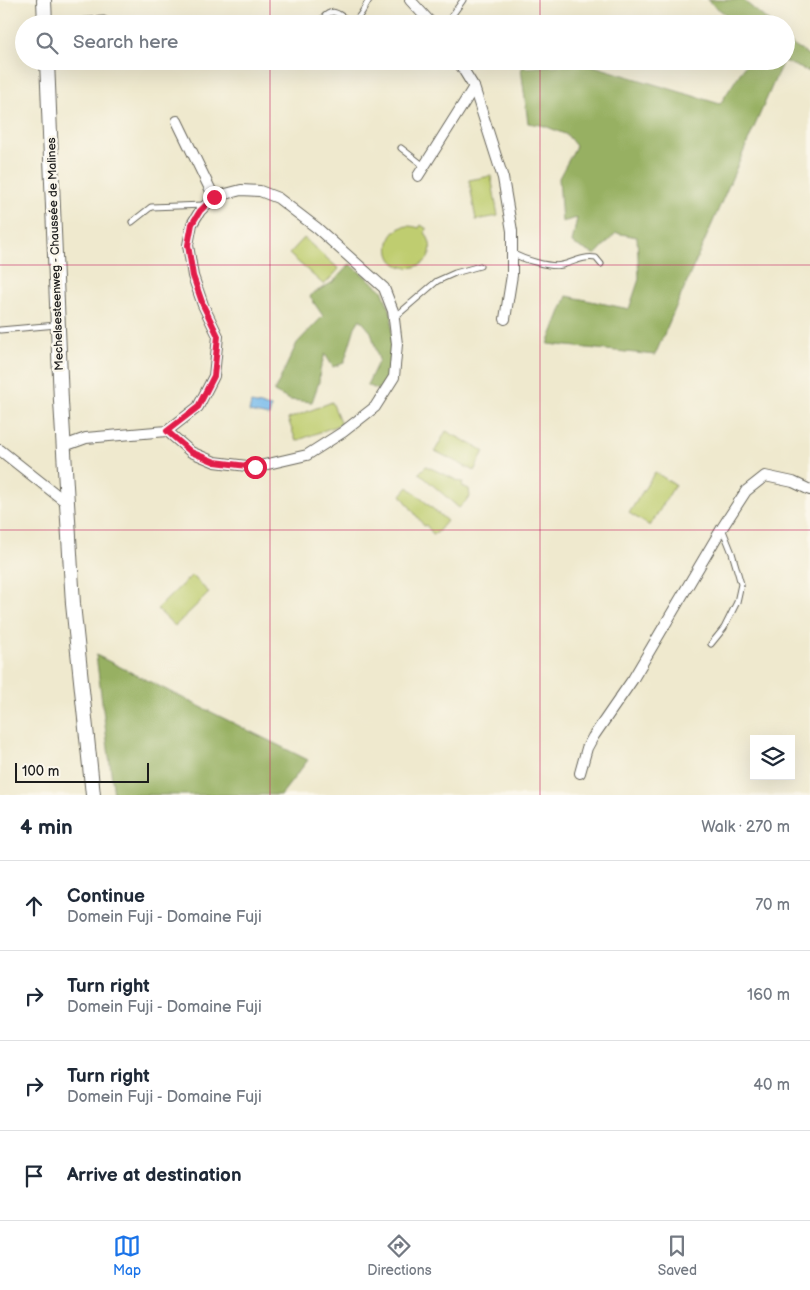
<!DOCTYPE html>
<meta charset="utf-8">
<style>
:root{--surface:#fff;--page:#f2f2f3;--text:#1f2937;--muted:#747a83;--line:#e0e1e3;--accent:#1a73e8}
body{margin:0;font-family:"Balsamiq Sans",sans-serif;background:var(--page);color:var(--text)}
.controls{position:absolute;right:15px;bottom:15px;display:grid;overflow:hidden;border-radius:0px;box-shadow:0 5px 20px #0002}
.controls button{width:45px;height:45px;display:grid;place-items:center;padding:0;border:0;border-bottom:1px solid var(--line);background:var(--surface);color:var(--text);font:25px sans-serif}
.scale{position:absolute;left:15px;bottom:12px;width:134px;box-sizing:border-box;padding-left:5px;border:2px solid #1c1c1c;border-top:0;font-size:14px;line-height:18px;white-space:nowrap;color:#1c1c1c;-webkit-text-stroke:4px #fbf7ec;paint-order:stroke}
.stop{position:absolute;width:15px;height:15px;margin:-11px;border:4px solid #e11d48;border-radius:50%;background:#fff}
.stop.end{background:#e11d48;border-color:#fff;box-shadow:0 1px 5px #0008}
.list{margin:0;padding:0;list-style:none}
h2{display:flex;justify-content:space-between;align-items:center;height:65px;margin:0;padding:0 20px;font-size:21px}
h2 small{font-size:16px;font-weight:400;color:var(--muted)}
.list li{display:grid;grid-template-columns:32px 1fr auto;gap:15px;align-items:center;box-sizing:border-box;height:90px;padding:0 20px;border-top:1px solid var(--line)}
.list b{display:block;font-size:19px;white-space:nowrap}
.list p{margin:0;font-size:16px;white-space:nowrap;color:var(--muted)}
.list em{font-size:16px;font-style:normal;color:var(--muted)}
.icon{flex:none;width:28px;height:28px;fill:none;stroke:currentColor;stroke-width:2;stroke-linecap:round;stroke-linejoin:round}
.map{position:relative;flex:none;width:810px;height:795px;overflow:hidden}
.search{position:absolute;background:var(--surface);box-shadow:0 5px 20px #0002;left:15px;right:15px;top:15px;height:55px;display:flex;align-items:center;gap:12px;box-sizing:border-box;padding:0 18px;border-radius:28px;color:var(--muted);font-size:19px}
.sheet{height:425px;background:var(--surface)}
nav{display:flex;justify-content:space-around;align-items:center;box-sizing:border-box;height:70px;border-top:1px solid var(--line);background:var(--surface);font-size:14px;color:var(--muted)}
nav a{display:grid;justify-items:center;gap:2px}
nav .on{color:var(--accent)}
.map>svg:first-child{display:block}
.green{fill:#bfcd6f;stroke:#6e7446}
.forest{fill:#97b062;stroke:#5a663f}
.water{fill:#74b9eb;stroke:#486a84}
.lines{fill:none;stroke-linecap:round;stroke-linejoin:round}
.lane-casing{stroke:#66645a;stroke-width:7}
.street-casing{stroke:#66645a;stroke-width:12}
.secondary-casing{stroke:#66645a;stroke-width:16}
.lane{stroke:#fff;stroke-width:5}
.street{stroke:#fff;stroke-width:10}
.secondary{stroke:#fff;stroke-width:14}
.route{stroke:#e11d48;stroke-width:6}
.grid{fill:none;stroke:#c2185b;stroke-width:1;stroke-opacity:0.55}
.labels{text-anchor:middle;stroke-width:5;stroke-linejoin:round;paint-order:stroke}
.street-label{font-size:12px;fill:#1c1c1c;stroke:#fbf7ec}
</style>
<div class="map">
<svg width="810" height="795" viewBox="0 0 810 795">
<rect width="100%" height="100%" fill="#fbf7ec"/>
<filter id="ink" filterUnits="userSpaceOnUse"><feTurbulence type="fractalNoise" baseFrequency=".02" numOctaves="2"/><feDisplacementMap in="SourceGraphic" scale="10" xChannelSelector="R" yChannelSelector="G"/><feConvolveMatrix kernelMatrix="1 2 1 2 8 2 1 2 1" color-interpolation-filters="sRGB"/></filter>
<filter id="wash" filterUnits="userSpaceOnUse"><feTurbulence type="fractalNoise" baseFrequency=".0096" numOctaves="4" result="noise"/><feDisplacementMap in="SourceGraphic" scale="20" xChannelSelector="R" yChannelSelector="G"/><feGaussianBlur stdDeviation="1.12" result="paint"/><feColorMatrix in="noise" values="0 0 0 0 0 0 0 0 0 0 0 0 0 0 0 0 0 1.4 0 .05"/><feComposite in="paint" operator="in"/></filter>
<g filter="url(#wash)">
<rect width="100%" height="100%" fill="#efe9ce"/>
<!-- green -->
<g class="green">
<polygon points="491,176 498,216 476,220 469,180"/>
<path d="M421,225L427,229L425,232C450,272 382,282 389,243C390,237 394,231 400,228C406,225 413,226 419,228Z"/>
<polygon points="304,238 339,269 324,285 289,254"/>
<polygon points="332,402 341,424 296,441 288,419"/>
<polygon points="446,431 484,451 474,471 435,451"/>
<polygon points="426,466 463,483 462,486 469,489 470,497 459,508 419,473"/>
<polygon points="655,472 675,485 650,526 629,513"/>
<polygon points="408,487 447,521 437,533 433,534 426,525 424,526 401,495"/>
<polygon points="192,575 209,593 175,626 157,609"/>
</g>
<!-- forest -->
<g class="forest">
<polygon points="707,0 743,0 772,24 738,24"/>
<polygon points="786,37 794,46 810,56 810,72 783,61 655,355 548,344 567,296 629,309 639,279 637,237 616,233 595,255 572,243 577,218 562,222 559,178 576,146 567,135 545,126 528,123 521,68 587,64 720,104 748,61 786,61"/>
<polygon points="350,264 382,290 392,315 391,355 387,380 379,390 367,385 379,360 371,332 360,319 355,327 344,363 333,367 325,354 320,370 319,382 312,402 290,400 274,392 297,343 323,316 310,297 312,294 333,282"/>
<polygon points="96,655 308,760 281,795 114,795"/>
</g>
<!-- water -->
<polygon class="water" points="251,403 271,407 269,416 249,412"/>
</g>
<g filter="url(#ink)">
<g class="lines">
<defs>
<g id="lane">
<path d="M323,18C337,2 343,25 355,20C361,17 365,6 369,0"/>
<polyline points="45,23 104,19 111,23"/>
<polyline points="446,24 463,0"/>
<polyline points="401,148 424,166"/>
<polyline points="132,222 151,207 204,205"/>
<path d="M512,253C522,259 550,268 562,265C574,262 583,256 596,258L601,264"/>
<polyline points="394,318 437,281 455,273 480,266"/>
<polyline points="0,330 57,325"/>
<polyline points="711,644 724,628 737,602 741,584 732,553 722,528"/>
</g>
<g id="street">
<polyline points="410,0 432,24"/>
<polyline points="458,61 474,87 503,178 512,231 512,275 505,319"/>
<polyline points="177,121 214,197"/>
<polyline points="418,176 474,87"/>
<polyline points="64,446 86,438 167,431 191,452 215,462 255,467 307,455 343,432 375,407 394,377 397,344 393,311 384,288 317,228 278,198 260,191 241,190 214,197 200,211 192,224 188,245 193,276 203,305 218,336 214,376 198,407 167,431"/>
<polyline points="0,450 67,503"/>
<polyline points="580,773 587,748 593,737 633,679 722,528 746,491 765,476 793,482 810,490"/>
</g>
<g id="secondary">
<polyline points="44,0 45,24"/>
<polyline points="47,61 61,401 67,503 73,604 93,795"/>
</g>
</defs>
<!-- lane casing -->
<use href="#lane" class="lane-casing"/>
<!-- street casing -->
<use href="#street" class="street-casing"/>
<!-- secondary casing -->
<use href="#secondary" class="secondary-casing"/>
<!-- lane -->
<use href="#lane" class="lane"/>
<!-- street -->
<use href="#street" class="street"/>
<!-- secondary -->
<use href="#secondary" class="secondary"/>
</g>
</g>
<g class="lines" filter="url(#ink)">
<!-- route -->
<polyline class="route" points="214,197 200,211 192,224 188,245 193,276 203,305 218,336 214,376 198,407 167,431 191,452 215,462 255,467"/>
</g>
<!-- grid -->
<path class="grid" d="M270,0V24M540,0V24M270,61V795M540,61V795M0,265H810M0,530H810"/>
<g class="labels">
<!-- street labels -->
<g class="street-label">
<text transform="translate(55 254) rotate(-92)" y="4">Mechelsesteenweg - Chaussée de Malines</text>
</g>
</g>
</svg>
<div class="controls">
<button><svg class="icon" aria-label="layers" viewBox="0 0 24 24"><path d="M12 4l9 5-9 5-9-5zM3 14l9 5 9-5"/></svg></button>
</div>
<div class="scale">100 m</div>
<div class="stop" style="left:255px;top:467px"></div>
<div class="stop end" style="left:214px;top:197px"></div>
<div class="search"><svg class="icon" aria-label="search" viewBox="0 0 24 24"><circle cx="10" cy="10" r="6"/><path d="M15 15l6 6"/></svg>Search here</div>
</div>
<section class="sheet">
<h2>4 min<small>Walk · 270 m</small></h2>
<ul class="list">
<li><svg class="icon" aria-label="ahead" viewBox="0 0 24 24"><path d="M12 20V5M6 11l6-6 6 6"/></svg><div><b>Continue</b><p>Domein Fuji - Domaine Fuji</p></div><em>70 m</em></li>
<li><svg class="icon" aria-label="right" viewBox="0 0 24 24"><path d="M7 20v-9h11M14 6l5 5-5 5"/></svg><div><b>Turn right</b><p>Domein Fuji - Domaine Fuji</p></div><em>160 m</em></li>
<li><svg class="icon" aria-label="right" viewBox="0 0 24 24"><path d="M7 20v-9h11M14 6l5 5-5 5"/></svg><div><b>Turn right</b><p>Domein Fuji - Domaine Fuji</p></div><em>40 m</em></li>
<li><svg class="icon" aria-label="arrive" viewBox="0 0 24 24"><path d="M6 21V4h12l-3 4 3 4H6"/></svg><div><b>Arrive at destination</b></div></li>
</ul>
</section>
<nav>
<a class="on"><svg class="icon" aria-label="map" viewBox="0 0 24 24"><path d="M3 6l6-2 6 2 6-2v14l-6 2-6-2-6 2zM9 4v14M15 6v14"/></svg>Map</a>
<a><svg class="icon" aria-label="directions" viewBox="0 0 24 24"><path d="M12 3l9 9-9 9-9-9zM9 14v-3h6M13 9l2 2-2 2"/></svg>Directions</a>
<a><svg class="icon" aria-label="saved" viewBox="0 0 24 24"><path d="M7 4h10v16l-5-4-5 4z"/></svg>Saved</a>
</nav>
